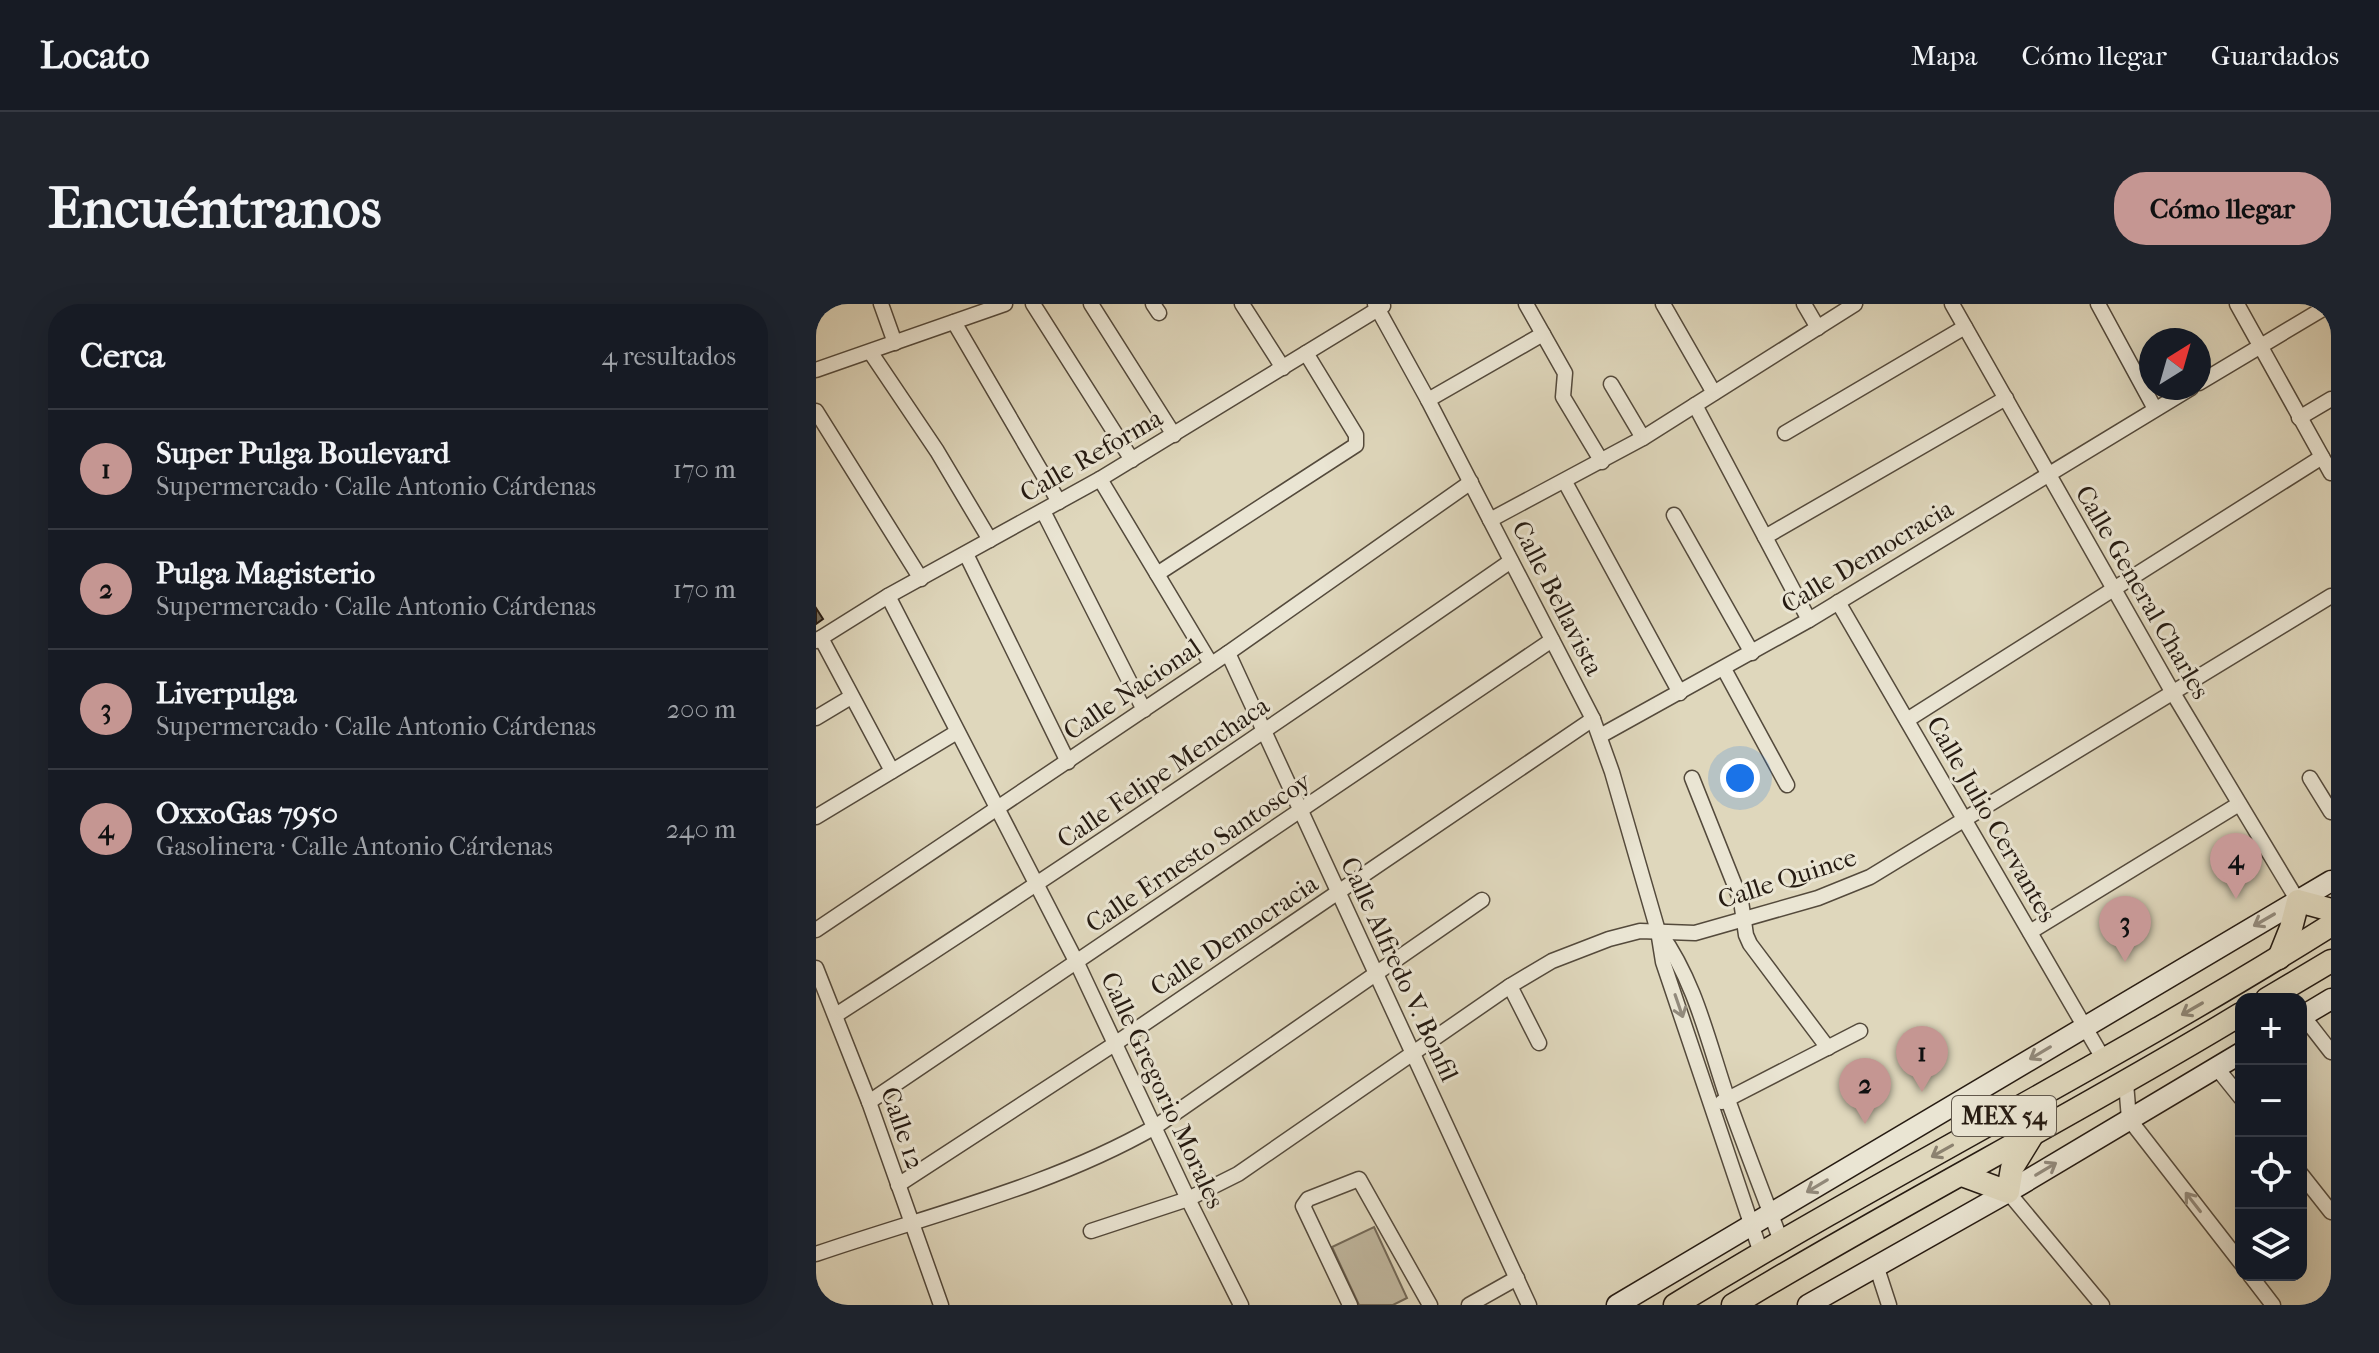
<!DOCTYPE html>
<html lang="es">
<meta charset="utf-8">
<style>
:root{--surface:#171b24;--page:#20242c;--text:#f1f3f6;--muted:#9ea1a6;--line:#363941;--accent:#c59692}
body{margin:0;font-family:"IM FELL French Canon",serif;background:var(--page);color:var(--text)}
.controls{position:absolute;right:24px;bottom:24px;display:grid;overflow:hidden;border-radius:16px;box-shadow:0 8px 32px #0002}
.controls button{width:72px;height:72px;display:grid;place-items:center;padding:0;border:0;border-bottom:2px solid var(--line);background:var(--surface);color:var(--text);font:40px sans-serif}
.compass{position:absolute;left:1323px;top:24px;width:72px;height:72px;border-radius:50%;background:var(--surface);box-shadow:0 8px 32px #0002;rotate:37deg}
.you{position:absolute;left:924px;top:474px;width:28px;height:28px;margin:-20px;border:6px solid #fff;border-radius:50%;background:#1a73e8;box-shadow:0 0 0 12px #1a73e833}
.badge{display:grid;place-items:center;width:52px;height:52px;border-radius:50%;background:var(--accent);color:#111;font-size:26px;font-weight:700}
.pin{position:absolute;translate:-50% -66px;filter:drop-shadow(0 2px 4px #0008)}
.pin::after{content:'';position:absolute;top:42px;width:28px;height:24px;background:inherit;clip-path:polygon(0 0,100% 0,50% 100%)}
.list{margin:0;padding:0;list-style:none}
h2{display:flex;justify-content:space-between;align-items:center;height:104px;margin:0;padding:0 32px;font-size:34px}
h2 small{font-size:26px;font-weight:400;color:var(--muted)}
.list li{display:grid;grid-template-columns:52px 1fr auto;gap:24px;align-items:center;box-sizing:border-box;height:120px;padding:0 32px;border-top:2px solid var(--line)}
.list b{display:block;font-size:30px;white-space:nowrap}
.list p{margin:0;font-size:26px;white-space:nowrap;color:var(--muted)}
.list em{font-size:26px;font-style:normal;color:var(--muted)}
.icon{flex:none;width:44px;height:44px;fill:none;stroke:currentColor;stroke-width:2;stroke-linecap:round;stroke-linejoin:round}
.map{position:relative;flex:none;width:1515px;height:1001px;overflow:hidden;border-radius:32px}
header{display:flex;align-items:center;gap:48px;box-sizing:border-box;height:112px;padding:0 40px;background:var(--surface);border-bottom:2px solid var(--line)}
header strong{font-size:38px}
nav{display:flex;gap:44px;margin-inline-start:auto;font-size:28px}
.intro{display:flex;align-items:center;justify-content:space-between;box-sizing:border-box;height:192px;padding:0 48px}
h1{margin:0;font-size:56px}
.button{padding:20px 36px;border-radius:32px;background:var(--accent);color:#111;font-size:28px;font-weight:700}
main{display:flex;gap:48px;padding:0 48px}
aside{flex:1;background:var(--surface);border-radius:32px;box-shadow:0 8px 32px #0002}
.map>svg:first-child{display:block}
.green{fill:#c0b79f;stroke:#736958;stroke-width:2}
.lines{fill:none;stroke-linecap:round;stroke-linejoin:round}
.street-casing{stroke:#544a3c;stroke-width:17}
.secondary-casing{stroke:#261b12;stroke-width:23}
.primary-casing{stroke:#261b12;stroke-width:25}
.street{stroke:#eae5d3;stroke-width:14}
.secondary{stroke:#eae5d3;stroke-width:20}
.primary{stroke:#dfd7bc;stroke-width:22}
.wall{fill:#736c5b;stroke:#261b12;stroke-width:2}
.oneway{stroke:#928a7c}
.oneway2{stroke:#8c8270}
.labels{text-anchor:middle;stroke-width:6;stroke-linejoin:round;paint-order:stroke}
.shield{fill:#eae5d3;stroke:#61584c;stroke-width:2}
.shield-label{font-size:24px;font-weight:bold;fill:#261b12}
.street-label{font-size:26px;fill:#261b12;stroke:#eae5d3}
</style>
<header>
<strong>Locato</strong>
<nav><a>Mapa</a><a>Cómo llegar</a><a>Guardados</a></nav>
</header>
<div class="intro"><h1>Encuéntranos</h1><a class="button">Cómo llegar</a></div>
<main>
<aside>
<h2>Cerca<small>4 resultados</small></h2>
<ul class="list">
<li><span class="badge">1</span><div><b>Super Pulga Boulevard</b><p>Supermercado · Calle Antonio Cárdenas</p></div><em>170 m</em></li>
<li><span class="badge">2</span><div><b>Pulga Magisterio</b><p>Supermercado · Calle Antonio Cárdenas</p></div><em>170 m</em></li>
<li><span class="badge">3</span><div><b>Liverpulga</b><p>Supermercado · Calle Antonio Cárdenas</p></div><em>200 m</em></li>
<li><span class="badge">4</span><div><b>OxxoGas 7950</b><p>Gasolinera · Calle Antonio Cárdenas</p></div><em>240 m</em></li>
</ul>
</aside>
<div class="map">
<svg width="1515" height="1001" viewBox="0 0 1515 1001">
<rect width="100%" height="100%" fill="#dfd7bc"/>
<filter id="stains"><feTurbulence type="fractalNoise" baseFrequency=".0025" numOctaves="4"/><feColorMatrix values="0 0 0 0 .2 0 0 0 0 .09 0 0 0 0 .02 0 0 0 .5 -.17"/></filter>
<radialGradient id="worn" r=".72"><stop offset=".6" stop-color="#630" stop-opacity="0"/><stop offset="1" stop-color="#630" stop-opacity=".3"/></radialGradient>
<!-- green -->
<polygon class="green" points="558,923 591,994 577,1001 543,1001 516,943"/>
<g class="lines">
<defs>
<g id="street">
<polyline points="65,0 79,39"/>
<polyline points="217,0 316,156"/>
<polyline points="275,0 358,131"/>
<polyline points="337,0 343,9"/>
<polyline points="426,0 467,64"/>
<polyline points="559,0 612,96 777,415 796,468 842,627 847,658 945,949"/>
<polyline points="710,0 749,69 747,93 786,158"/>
<polyline points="847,0 898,89"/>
<polyline points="988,0 1002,24"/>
<polyline points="1136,0 1357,389 1482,597"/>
<polyline points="1282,0 1339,105"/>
<polyline points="1421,0 1515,169"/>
<polyline points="138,18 243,198"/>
<polyline points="55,49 121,147 174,236"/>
<polyline points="0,66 189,0"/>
<polyline points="1383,79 1515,0"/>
<polyline points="795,80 827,134"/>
<polyline points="612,96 727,30"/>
<polyline points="879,101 993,316"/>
<polyline points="0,107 105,275"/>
<polyline points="1483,114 1515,95"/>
<polyline points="969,129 1149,23"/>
<polyline points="284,175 395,360"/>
<polyline points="749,178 864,389"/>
<polyline points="227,207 328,406"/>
<polyline points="858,211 936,349"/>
<polyline points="674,216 827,134 1039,0"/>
<polyline points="949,233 1190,94"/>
<polyline points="150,250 252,458"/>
<polyline points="341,270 540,141 540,131 490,49"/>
<polyline points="72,292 261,659 372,895 425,1001"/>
<polyline points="1022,298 1288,756"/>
<polyline points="5,334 76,467"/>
<polyline points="0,337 72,292 284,175 567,2"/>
<polyline points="412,349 713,1001"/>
<polyline points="908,365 971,481"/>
<polyline points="0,414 35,393"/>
<polyline points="1091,416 1506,153"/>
<polyline points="784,432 993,316 1375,84"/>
<polyline points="876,474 925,597 930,631 934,640 1012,744"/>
<polyline points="1494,474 1515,508"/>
<polyline points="0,513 141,428"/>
<polyline points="0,626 412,349 655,178"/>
<polyline points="1214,628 1423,500"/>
<path d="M844,629C879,677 892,737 911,793C928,841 947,889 965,937"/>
<polyline points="0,664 53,798 125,1001"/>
<polyline points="694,682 723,739"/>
<path d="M20,711C248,564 472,412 695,257"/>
<polyline points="1487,712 1515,748"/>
<polyline points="1400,763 1425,794"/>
<polyline points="1310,779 1313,815 1425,959"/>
<polyline points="53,798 736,336"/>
<polyline points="906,798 1044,727"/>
<polyline points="1485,870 1515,908"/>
<polyline points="82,881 300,739 777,415"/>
<polyline points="1192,888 1286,1001"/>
<polyline points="275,927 372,895 422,870 694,682 736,657 793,635 824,627 879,629 1002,594 1054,573 1515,292"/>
<path d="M0,950C113,911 234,883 339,823L666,596"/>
<polyline points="1060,961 1073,1001"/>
<polyline points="1434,971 1457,1001"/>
<polyline points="534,1001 487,902 492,895 543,875 614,1001"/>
<polyline points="653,1001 701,974"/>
</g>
<g id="secondary">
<polyline points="1485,713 1515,695"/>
<polyline points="801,1001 1515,577"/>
<polyline points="992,1001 1192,888 1425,749"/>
</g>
<g id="primary">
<polyline points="1463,654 1475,624 1482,597 1515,606"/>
<polyline points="1451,695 1515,657"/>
<polyline points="1146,871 1192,888 1196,864 1215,833"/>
<path d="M859,1001C1074,869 1301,756 1515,621"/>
<path d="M917,1001C1084,900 1258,811 1425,710"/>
</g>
</defs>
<!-- street casing -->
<use href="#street" class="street-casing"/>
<!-- secondary casing -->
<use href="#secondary" class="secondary-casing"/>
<!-- primary casing -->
<use href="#primary" class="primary-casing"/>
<!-- street -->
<use href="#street" class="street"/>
<!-- secondary -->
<use href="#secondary" class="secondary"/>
<!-- primary -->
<use href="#primary" class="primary"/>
</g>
<!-- wall -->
<polygon class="wall" points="0,304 7,315 0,320"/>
<!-- one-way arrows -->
<defs><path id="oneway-shaft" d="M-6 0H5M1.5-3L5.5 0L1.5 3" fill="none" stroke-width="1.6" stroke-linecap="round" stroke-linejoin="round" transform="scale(2)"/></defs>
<g class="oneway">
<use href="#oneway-shaft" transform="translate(1448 616) rotate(150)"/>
<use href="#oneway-shaft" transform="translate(863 702) rotate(71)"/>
<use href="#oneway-shaft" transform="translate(1224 749) rotate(149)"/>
<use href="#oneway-shaft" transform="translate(1230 865) rotate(-31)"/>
<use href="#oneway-shaft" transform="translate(1001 882) rotate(149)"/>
<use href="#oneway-shaft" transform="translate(1377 898) rotate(-128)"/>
</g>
<g class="oneway2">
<use href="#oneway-shaft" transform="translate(1376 705) rotate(150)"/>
<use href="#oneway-shaft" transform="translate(1126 847) rotate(151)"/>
</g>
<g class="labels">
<!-- shield labels -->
<rect class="shield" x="1136" y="792" width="104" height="40" rx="6"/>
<g class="shield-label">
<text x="1188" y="820">MEX 54</text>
</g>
<!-- street labels -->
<g class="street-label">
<text transform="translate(275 151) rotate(-30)" y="9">Calle Reforma</text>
<text transform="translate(1051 252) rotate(-31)" y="9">Calle Democracia</text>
<text transform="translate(1327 288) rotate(60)" y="9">Calle General Charles</text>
<text transform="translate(742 294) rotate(63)" y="9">Calle Bellavista</text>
<text transform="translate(316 385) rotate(-34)" y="9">Calle Nacional</text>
<text transform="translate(347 468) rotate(-34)" y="9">Calle Felipe Menchaca</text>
<text transform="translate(1176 515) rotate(60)" y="9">Calle Julio Cervantes</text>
<text transform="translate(382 548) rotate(-34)" y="9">Calle Ernesto Santoscoy</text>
<text transform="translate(971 574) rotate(-18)" y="9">Calle Quince</text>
<text transform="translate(418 631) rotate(-34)" y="9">Calle Democracia</text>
<text transform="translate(584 665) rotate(65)" y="9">Calle Alfredo V. Bonfil</text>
<text transform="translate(347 786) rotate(65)" y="9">Calle Gregorio Morales</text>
<text transform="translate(87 824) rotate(71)" y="9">Calle 12</text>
</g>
</g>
<rect width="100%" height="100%" filter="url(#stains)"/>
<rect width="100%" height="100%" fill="url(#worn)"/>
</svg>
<div class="controls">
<button>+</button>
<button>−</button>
<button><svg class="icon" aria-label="locate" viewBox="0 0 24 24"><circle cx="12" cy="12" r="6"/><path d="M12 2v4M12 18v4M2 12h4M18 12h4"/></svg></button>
<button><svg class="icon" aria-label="layers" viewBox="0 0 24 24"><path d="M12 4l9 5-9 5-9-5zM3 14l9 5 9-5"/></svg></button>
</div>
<svg class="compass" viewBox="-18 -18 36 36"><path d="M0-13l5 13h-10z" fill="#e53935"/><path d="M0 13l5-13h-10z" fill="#9ea1a6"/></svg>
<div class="you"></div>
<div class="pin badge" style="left:1106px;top:788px">1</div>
<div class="pin badge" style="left:1049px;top:820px">2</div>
<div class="pin badge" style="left:1309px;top:658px">3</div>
<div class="pin badge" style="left:1420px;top:595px">4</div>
</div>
</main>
